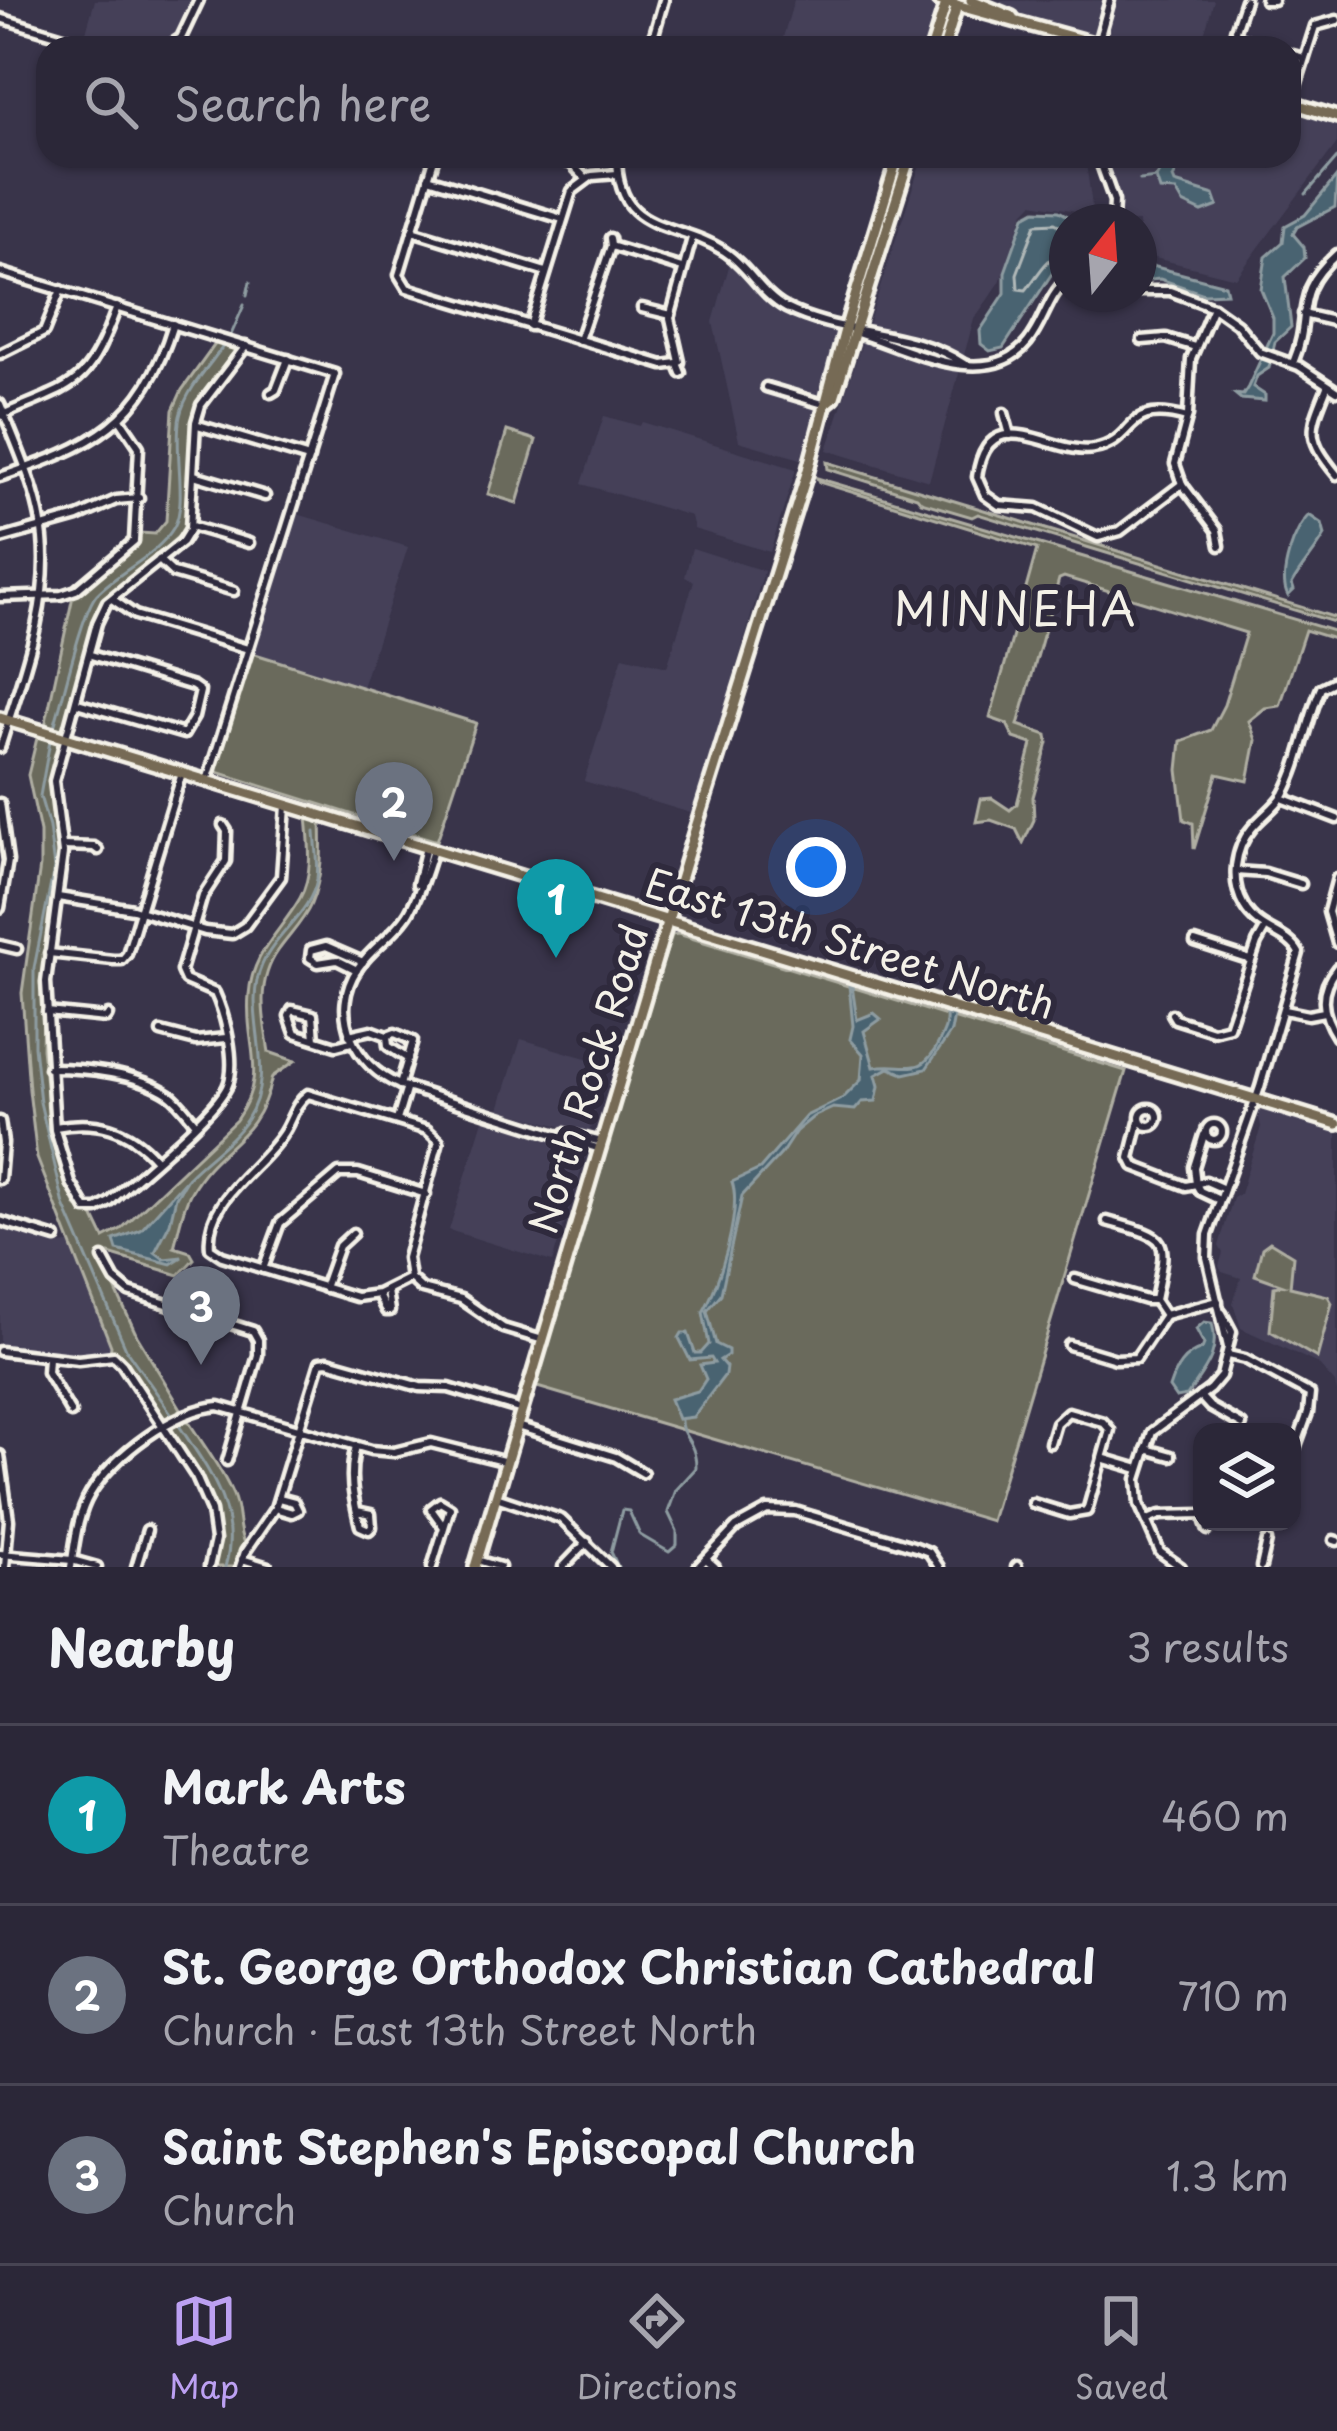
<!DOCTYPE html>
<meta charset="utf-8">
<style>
:root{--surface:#2b2738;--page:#332f40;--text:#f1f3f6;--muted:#a6a5ae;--line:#474453;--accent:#bca0f2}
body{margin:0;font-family:"Playpen Sans",sans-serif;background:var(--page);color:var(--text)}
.controls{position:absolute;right:36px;bottom:36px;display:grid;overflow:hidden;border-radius:24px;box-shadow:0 3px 9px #0004}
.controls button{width:108px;height:108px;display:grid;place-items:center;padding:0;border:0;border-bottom:3px solid var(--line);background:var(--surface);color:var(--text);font:60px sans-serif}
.compass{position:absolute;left:1049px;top:204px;width:108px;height:108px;border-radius:50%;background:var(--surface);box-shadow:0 3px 9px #0004;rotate:17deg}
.you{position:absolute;left:816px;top:867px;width:42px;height:42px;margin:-30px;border:9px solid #fff;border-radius:50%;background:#1a73e8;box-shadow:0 0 0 18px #1a73e833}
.badge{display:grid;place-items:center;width:78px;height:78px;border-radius:50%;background:var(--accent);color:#fff;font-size:39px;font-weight:700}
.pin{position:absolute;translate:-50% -99px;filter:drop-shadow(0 3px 6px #0008)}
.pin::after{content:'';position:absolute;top:63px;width:42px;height:36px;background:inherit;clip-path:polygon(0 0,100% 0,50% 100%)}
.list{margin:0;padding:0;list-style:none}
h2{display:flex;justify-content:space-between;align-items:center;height:156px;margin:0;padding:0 48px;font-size:51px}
h2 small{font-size:39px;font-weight:400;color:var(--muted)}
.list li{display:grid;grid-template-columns:78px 1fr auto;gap:36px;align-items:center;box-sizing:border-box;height:180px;padding:0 48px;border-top:3px solid var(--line)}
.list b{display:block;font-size:45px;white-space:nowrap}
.list p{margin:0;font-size:39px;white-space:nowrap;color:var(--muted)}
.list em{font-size:39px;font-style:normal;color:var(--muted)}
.icon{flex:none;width:66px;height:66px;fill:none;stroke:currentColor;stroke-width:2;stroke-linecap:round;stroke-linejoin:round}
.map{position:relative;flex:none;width:1337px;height:1567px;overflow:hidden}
.search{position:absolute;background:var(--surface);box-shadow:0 3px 9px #0004;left:36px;right:36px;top:36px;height:132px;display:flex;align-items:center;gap:30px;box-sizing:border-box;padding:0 42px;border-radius:36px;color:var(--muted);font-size:45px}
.sheet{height:696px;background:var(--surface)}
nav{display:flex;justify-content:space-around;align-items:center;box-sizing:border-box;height:168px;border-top:3px solid var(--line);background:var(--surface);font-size:33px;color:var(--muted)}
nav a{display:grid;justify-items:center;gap:6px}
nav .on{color:var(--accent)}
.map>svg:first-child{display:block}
.built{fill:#454159}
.green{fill:#6a6b5c;stroke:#afaea2;stroke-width:3}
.water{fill:#4a6371;stroke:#8e9ca1;stroke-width:3}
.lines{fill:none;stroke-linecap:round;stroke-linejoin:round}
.shore{stroke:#b0b8b8;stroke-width:3}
.stream{stroke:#8e9ca1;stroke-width:3}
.minor-casing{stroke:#f4f1e8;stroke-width:15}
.major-casing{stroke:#f4f1e8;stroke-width:18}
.minor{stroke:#2f2a3d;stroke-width:6}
.major{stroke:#766a54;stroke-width:9}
.labels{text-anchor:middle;stroke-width:12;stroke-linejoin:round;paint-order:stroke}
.street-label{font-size:39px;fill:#f4f1e8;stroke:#2f2a3d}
.quarter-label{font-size:45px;letter-spacing:3px;fill:#f4f1e8;stroke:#2f2a3d}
</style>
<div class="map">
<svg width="1337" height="1567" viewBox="0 0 1337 1567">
<rect width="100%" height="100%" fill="#39344a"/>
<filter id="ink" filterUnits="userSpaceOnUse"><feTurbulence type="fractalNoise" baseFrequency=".00833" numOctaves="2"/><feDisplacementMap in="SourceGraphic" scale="24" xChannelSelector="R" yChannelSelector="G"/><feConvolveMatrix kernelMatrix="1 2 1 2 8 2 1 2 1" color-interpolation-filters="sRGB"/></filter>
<g filter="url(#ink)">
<!-- built -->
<g class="built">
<polygon points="95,0 199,0 181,38 165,48 100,48 83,43"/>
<polygon points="794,0 947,0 932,48 780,48"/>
<polygon points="1214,0 1200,48 1112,48 959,1"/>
<polygon points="1289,110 1337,124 1337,143 1236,278 1139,254 1139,222 1113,222 1119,200 1105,156 1289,156"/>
<polygon points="923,156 1085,156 1093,214 1033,203 1024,212 1000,282 974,319 929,481 827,450"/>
<polygon points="730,263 786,308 842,325 801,459 739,441 713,322"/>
<polygon points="604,416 640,426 642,422 796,469 770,552 694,529 691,516 582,484"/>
<polygon points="297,514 408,547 362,687 252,653"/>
<polygon points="692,548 764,571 694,814 584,781 623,656 667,667 694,581 685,577"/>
<polygon points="521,1039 606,1064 589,1134 499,1109"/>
<polygon points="1257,1106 1337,1131 1337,1393 1335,1383 1318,1364 1241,1328 1233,1303 1241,1278 1222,1272 1219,1266 1223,1253 1219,1246 1233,1198 1240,1194 1261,1127"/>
<polygon points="483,1120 587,1152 552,1262 449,1230"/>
<polygon points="0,1224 59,1245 69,1244 111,1346 110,1352 61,1356 0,1348"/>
</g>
<!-- green -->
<g class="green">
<polygon points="218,340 237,346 237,350 195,411 190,514 184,531 98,610 65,731 45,726 73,596 134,545 140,533 155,534 166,521 173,410 182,390"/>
<polygon points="507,431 536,440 517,503 488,494"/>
<polygon points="827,462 1337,618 1337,623 978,514 972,517 921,502 917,497 828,469"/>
<polygon points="817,478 1337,632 1337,640 1305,630 1280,706 1265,708 1249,721 1256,740 1248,781 1217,774 1194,849 1193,823 1184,820 1178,770 1181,741 1211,730 1224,705 1246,633 1064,577 1059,579 1018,725 1047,735 1048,743 1033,797 1034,820 1023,843 1016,829 991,820 976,822 981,799 992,798 1010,810 1017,804 1032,744 1014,738 1007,724 990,718 1037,549 819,482"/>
<polygon points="252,653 476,723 437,841 214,771"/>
<path d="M38,734L60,741L50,780L59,855L45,945L42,1048L51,1129L73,1199L77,1207L92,1213L104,1238L121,1229L236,1120C270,1072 244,1046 249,995C252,952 280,933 300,898C314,873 309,842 307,816L321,820C322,850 323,875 311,904C304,921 289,935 278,951C256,982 263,1017 269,1052L295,1061L272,1077C257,1144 218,1143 191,1192C182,1208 179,1230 174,1247L190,1252L194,1259L179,1275L109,1254L100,1256L137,1336L183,1412L165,1423L118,1356L110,1352L111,1346L37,1158L29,1090L22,993L40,866V832L28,775Z"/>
<polygon points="678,934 1126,1071 991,1521 527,1384 596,1160 672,935"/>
<polygon points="1270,1242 1293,1256 1290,1287 1328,1296 1332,1303 1317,1358 1270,1331 1274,1287 1283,1285 1255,1275 1262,1248"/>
<path d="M185,1416C201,1442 221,1467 233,1495C240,1511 237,1528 244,1543L236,1567H212C224,1506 201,1478 168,1430Z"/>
</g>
<!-- water -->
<g class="water">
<polygon points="1168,156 1185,156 1173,178 1175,183 1214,195 1218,206 1202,212 1183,203 1176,191 1160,190 1156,178"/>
<polygon points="1337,176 1335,207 1297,227 1293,234 1304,247 1305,258 1285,277 1291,327 1275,342 1269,368 1257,376 1253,387 1265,395 1265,401 1241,399 1235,394 1243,395 1248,387 1273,333 1273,318 1261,289 1266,257 1283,242 1285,226 1305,215"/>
<polygon points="1036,210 1059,211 1078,222 1067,222 1067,260 1053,272 1003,348 990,351 981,344 980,331 1005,293 1005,272 1025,216"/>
<polygon points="1152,266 1225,285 1227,293 1204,294 1160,279 1139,281 1139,271"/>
<path d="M1309,515L1322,524L1325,535C1315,553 1302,566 1292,584L1294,590L1288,596C1277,576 1295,528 1309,515Z"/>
<path d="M849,985L852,986L857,1020L874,1013L881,1019L864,1031L874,1067C906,1061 921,1080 939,1042C944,1031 947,1027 946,1015L954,1016L951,1032L926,1069L904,1074L889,1068L876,1075L879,1086L876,1101L862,1102L855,1110L833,1108L813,1117L796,1131L781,1154L742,1196L721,1294L707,1311L716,1344L728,1350V1355L720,1360L726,1367L725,1375L693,1417L678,1419L670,1399L698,1391L706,1379L700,1365L714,1363L711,1358L690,1360L679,1338L682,1333H688L695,1353H701L709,1344L703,1312C719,1287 742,1210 732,1182L760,1169L806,1116L843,1098L861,1080L863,1054L850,1039L853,1026Z"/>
<polygon points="188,1177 176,1197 170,1223 155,1252 164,1259 182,1257 171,1264 117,1250 114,1240 141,1230"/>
<path d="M1204,1322L1212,1323C1221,1355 1203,1371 1187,1396L1176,1398L1169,1388C1175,1369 1183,1355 1202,1349L1204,1344L1196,1329Z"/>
</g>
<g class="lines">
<!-- shore -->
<path class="shore" d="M1067,230L1055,223L1036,224L1017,274L1018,289L1026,290C1038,276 1047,254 1067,252"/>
<!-- stream -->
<g class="stream">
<polyline points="1140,180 1156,178"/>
<polyline points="1306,194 1337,158"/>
<polyline points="247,295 250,282"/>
<polyline points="231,335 244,305"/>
<path d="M54,727C63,699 82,610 97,594C120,570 156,557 174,527C188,503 173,447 180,416C186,390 209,366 224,345"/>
<polyline points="50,741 40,796 49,827 54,868 34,968 34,1046 40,1102 64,1205 127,1351 173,1416"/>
<path d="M188,1177C206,1158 233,1141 247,1119C280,1069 240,1015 262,965C276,933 311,913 317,879C319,863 316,848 315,832"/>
<path d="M178,1424C207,1468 242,1511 225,1567"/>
<path d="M618,1567L611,1552L622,1510L629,1511L640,1535L669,1552L677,1545V1531L668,1512L676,1490L696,1468C696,1439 680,1438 681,1419"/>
</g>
<defs>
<g id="minor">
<polyline points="1245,0 1235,30 1236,36 1269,48"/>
<polyline points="1265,0 1273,0"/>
<polyline points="0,18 100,48"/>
<polyline points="1098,43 1110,0"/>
<polyline points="598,47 599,48"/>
<polyline points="166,48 181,38 199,0"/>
<polyline points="650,48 664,0"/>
<polyline points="1289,54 1304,58"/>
<polyline points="1291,102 1315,26 1337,20"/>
<polyline points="435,156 399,275 407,288 663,365 677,363 681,373"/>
<polyline points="548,156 572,164 586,179"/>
<path d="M617,156C617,236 675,219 724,251C748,266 761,295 786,308C841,336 912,329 964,364"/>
<polyline points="1098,156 1114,201 1113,222"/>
<polyline points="428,178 562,219"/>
<polyline points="412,231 546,272"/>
<polyline points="611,246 682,268"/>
<polyline points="0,272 335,374 207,781"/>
<polyline points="1139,291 1170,291 1213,307 1237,324 1260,352 1299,366 1337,391"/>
<polyline points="1086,294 1105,303 1127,294"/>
<polyline points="1098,294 1117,298"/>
<polyline points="1213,307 1191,359 1188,415 1175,464 1182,484 1217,530 1220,546"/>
<polyline points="642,308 671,315"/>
<polyline points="1303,314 1337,322"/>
<polyline points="530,326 572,191 592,176 617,174"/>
<path d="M857,330L860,334C907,349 988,392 1028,342C1044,322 1047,298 1067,279"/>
<polyline points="579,340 611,246 610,238"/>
<polyline points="1142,340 1166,338 1195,347"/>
<polyline points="0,354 44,332 61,290"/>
<polyline points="677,363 680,362 670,318 692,238"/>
<path d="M1293,363C1314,313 1290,296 1337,254"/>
<polyline points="766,387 823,404"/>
<path d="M1327,387C1309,431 1306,437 1337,475"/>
<polyline points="271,393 276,390 288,359"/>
<path d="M0,404C17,446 39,493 43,538C50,610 20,681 0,748"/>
<polyline points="1004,413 1010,435"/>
<path d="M0,416C77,382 86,390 117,307"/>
<polyline points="198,425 309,458"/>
<polyline points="194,475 265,496"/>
<path d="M0,477C93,446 143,423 173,324"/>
<path d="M1182,484L1120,531L1098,537L1037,508L999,505L985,495L977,477C988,396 1054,457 1094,449C1138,441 1122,400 1187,418"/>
<polyline points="191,526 249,543"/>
<polyline points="0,539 78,517 116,500 139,498"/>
<polyline points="159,560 173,573 234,591"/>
<polyline points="0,597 61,595 76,590 134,541 139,447 120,419"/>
<polyline points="112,599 135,615 248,649"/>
<polyline points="77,703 184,734 194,717 200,691 193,686 91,655"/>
<polyline points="1282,798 1337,819"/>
<polyline points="0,803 8,861 0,908"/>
<path d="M223,825L227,831L226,861L203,896L181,971L185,980L215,993C225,1015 238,1064 227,1087C212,1117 138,1175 110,1202L97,1209H86L71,1183L55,1130L46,982L63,853L54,781L97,623L107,602L182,542L190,529L196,422L201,405L246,346"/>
<polyline points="63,846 94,847 98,850"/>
<path d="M433,850C427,870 420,893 409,912C396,934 372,947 358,968C328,1013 354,1066 400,1085L600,1149"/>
<polyline points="1236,871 1265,873 1301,884"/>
<polyline points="1337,878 1328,912 1337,943"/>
<polyline points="417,884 426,847"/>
<polyline points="58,897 133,909 205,931 232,934 245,926 281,877 286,806"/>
<polyline points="1195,942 1251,960"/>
<polyline points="0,945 17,949"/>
<polyline points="49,953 113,960 122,960 127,954 182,773"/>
<path d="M1337,968C1318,991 1321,1013 1337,1037"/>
<polyline points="357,970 337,960 318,963 310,958 311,950 326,946 363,962"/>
<polyline points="1284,1010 1308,1015 1324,1012"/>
<polyline points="47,1012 106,1018 108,1015"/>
<polyline points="1172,1014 1175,1019 1213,1031 1229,1027 1257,943 1265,929"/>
<polyline points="161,1032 196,1041 226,1038"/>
<polyline points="349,1035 371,1030 387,1036"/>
<polyline points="315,1039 313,1015 292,1010 289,1016 295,1033 336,1046 351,1042"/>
<path d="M49,1068C86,1068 137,1073 169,1094C179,1101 187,1113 195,1122"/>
<polyline points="400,1085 413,1041 395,1033 387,1036 388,1046 408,1059"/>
<path d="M308,1094L427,1130L439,1141L407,1258L410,1278L378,1294L356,1297L222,1256L210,1248C205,1199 258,1171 282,1135C292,1121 294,1104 308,1094Z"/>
<circle cx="1149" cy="1117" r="9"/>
<polyline points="397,1120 407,1087"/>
<polyline points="0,1121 3,1143 0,1179"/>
<polyline points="1139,1122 1130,1158 1134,1166 1186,1186 1196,1184 1194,1167 1204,1135"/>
<circle cx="1214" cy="1132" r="8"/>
<path d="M55,1127C96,1119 128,1128 155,1159"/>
<polyline points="565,1133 602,1142"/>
<polyline points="1219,1200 1200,1191 1196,1184 1206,1181 1224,1189"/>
<polyline points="0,1221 56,1238"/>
<path d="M1107,1221C1171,1239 1168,1235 1155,1300L1165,1315"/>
<polyline points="103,1258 115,1280 129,1292 253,1331 258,1340 258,1355 227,1461"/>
<polyline points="263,1269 280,1223 339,1173 358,1173 426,1194"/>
<polyline points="410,1278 422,1289 461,1299 503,1328 543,1340"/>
<polyline points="1075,1279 1146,1300 1155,1300"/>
<polyline points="324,1288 339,1246 353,1233"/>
<polyline points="378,1295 386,1311 390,1311 387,1291"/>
<polyline points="1069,1345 1116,1359 1136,1358 1165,1315 1218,1301"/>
<path d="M1228,1347L1207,1257L1208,1235L1260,1087L1299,953C1288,932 1259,932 1244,906C1230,882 1234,849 1252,828C1262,816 1276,807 1284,794C1302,761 1306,722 1321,688L1337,680"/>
<polyline points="0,1351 78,1360 114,1356 122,1364 196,1477 211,1511 215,1540 209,1567"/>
<polyline points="1228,1355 1245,1359 1310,1394 1308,1413 1292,1457"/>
<polyline points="48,1358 47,1372 71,1413"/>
<polyline points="1200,1396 1210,1407 1242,1425"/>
<polyline points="517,1426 616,1457 643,1473"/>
<path d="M356,1446C348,1475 353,1497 360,1526L369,1530L372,1527L371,1514L357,1511"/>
<polyline points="1146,1449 1171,1456"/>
<polyline points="0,1455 9,1520 5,1567"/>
<polyline points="1105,1459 1139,1469"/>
<polyline points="496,1497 561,1519 611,1567"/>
<polyline points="1033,1503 1069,1514 1087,1511 1110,1430 1103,1422 1068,1412 1056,1423 1050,1443"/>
<polyline points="275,1508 292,1513 298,1510 294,1502 279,1498"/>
<polyline points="1148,1520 1160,1515 1202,1514"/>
<polyline points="1205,1522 1208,1530"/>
<polyline points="1334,1540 1337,1541"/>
<polyline points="0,1554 72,1560 97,1567"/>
<polyline points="242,1559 268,1567"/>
<polyline points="706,1559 715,1567"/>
<polyline points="477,1560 500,1567"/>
<path d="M71,1567C75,1543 77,1516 90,1494C112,1456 176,1409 219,1406L371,1450L394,1452L431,1443L507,1462"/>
<polyline points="136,1567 147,1530"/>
<polyline points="240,1567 245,1552 275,1508 320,1362 328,1361 420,1387 449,1388 522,1410"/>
<polyline points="432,1567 450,1508 440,1502 431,1509 444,1527"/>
<polyline points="563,1567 587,1542"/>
<polyline points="698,1567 736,1527 767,1510 795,1511 916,1547 929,1552 939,1567"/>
<polyline points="1016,1567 1017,1566"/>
<polyline points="1181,1567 1160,1552 1139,1504 1137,1479 1152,1432 1210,1389 1221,1376 1232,1332 1222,1313"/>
<polyline points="1261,1567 1267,1541"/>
</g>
<g id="major">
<polyline points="938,0 1111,48"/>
<polyline points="971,0 1012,17"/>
<polyline points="932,48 947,0"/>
<polyline points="944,48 957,5"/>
<polyline points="1289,102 1337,117"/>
<polyline points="828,402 834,397 910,156"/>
<polyline points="0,718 1337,1124"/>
<polyline points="475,1567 688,853 808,470 846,326 898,156"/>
</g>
</defs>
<!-- minor casing -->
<use href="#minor" class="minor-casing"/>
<!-- major casing -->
<use href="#major" class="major-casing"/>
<!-- minor -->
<use href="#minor" class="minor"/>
<!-- major -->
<use href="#major" class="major"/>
</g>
</g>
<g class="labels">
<!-- street labels -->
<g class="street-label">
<text transform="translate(850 944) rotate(17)" y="14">East 13th Street North</text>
<text transform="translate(589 1079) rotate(-73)" y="14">North Rock Road</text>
</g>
<!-- quarter labels -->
<g class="quarter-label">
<text x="1016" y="626">MINNEHA</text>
</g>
</g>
</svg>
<div class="controls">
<button><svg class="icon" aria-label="layers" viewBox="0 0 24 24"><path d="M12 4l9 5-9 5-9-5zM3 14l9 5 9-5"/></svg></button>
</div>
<svg class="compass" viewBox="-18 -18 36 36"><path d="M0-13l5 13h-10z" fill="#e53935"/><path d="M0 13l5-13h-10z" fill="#a6a5ae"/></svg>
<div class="you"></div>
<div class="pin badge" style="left:556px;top:958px;background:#0f9aa8">1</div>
<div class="pin badge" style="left:394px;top:861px;background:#6b7280">2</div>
<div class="pin badge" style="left:201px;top:1365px;background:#6b7280">3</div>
<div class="search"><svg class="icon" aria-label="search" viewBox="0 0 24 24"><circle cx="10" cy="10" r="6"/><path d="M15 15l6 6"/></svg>Search here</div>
</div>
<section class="sheet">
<h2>Nearby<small>3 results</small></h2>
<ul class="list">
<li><span class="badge" style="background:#0f9aa8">1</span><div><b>Mark Arts</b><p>Theatre</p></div><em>460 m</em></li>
<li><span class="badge" style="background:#6b7280">2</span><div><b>St. George Orthodox Christian Cathedral</b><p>Church · East 13th Street North</p></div><em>710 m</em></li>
<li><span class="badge" style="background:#6b7280">3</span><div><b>Saint Stephen's Episcopal Church</b><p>Church</p></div><em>1.3 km</em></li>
</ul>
</section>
<nav>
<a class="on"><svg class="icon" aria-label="map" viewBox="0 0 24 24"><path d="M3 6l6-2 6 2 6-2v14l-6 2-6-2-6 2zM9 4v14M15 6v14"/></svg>Map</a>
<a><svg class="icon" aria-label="directions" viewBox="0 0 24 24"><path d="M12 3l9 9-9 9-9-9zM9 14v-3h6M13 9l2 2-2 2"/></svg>Directions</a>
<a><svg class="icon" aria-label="saved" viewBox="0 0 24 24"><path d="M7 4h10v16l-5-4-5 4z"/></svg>Saved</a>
</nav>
